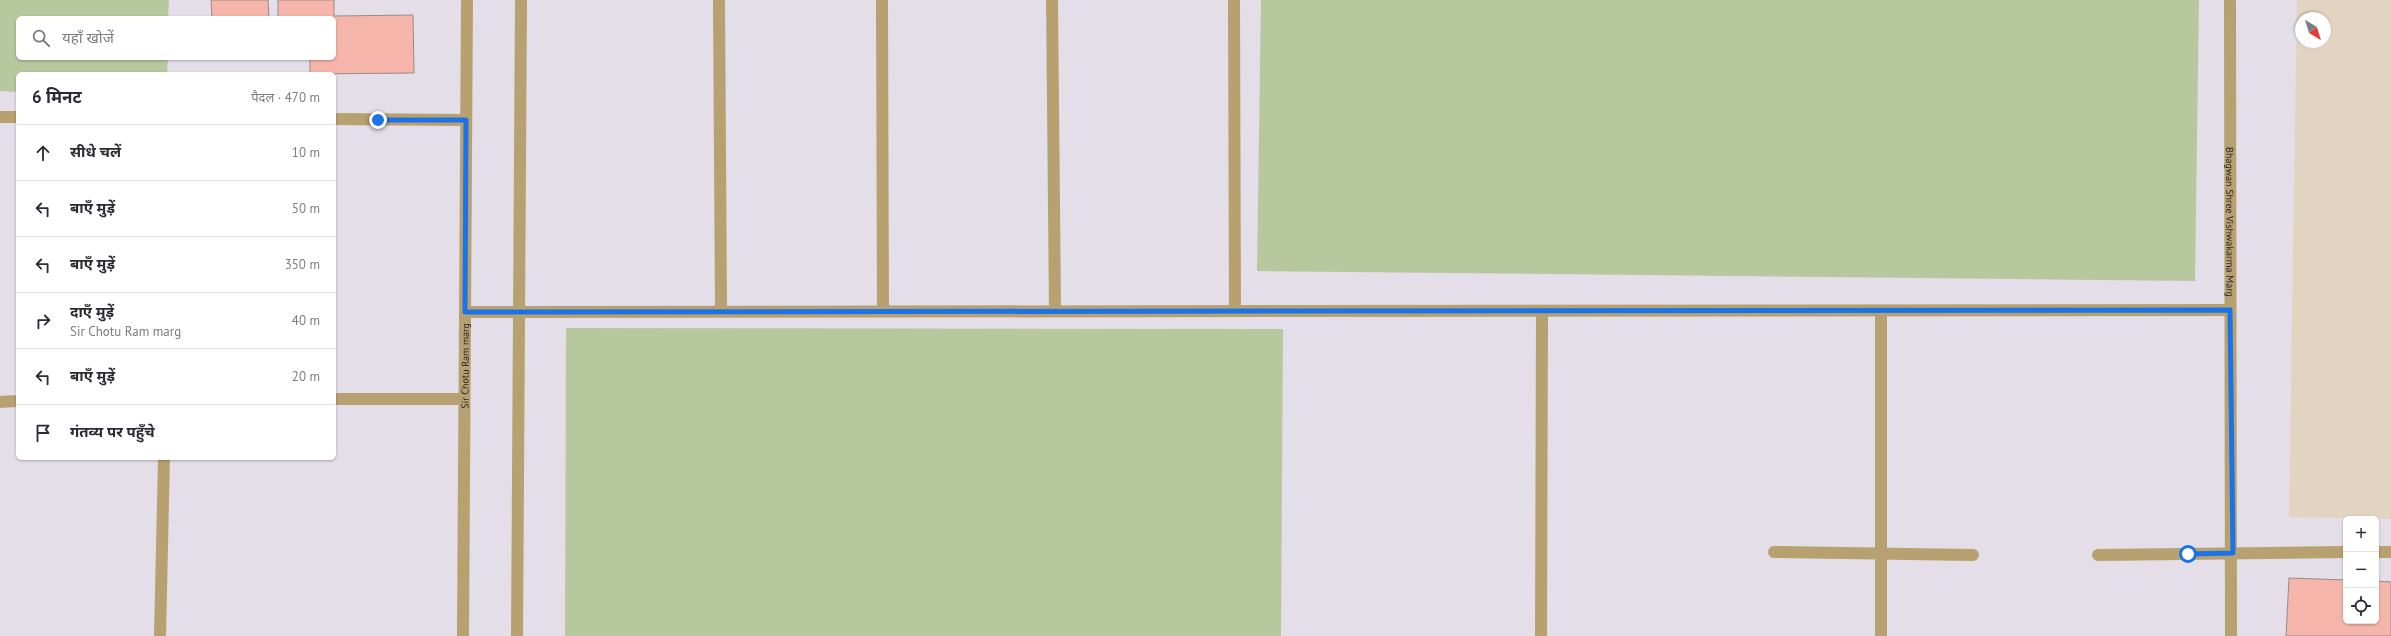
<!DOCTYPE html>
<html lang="hi">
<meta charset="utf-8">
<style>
:root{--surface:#fff;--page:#f7f7f7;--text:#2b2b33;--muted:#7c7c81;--line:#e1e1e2}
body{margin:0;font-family:"PT Sans","Noto Sans Devanagari",sans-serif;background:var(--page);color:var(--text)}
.controls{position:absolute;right:12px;bottom:12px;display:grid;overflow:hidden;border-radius:6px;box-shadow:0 1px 3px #0004}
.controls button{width:36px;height:36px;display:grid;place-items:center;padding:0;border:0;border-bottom:1px solid var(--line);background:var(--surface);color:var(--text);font:20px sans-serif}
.compass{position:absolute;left:2295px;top:12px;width:36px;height:36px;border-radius:50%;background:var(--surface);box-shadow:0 1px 3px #0004;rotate:142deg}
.stop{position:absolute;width:12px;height:12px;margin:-9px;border:3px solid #1a73e8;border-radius:50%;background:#fff}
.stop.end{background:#1a73e8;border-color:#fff;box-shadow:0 1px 4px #0008}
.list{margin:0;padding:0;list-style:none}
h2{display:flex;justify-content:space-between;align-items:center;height:52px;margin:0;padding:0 16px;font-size:17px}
h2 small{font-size:13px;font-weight:400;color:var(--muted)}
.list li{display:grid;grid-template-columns:26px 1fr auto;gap:12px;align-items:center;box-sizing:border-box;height:56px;padding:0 16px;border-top:1px solid var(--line)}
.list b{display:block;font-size:15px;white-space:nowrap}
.list p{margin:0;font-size:13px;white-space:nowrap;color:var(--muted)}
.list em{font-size:13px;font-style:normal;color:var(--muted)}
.icon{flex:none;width:22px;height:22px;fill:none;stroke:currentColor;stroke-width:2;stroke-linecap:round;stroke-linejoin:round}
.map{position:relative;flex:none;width:2391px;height:636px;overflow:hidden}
.search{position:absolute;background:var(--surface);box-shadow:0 1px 3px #0004;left:16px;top:16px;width:320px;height:44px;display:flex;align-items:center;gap:10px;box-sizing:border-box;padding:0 14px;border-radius:6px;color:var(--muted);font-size:15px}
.panel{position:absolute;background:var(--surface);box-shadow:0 1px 3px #0004;left:16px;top:72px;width:320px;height:388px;border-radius:6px}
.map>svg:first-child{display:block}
.education{fill:#e2d4c1;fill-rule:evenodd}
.green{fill:#b7c89f}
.building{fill:#f6b5aa;stroke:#968b88}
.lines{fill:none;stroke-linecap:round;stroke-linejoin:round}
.minor{stroke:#b8a170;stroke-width:12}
.tertiary{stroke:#b8a170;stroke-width:12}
.route{stroke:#1a73e8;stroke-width:5}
.labels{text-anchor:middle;stroke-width:3.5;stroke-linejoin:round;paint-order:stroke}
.street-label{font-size:10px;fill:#28262a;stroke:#e3dee7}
</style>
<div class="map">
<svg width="2391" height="636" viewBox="0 0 2391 636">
<rect width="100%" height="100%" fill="#e3dee7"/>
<!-- education -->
<path class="education" d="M2297,0H2391V519L2289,517ZM2301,18H2325V42H2301Z"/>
<!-- green -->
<g class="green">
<polygon points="0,0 169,0 168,18 18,18 18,58 168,58 167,74 18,74 18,92 0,91"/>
<polygon points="1261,0 2199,0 2195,281 1257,271"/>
<polygon points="566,328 1283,329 1281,636 565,636"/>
</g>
<!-- building -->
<g class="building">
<polygon points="211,0 268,0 269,18 212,18"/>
<polygon points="278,0 334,0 334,16 413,15 414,73 310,74 310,58 334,58 334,18 278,18"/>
<polygon points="2289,578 2346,580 2346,621 2376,621 2376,581 2391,582 2391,636 2286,636"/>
</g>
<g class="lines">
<!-- minor -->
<g class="minor">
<polyline points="719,0 721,311"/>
<polyline points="882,0 883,311"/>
<polyline points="1052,0 1055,311"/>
<polyline points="1234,0 1235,311"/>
<polyline points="0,117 18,117"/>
<polyline points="334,119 466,120"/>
<polyline points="465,312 2230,310"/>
<polyline points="334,399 464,399"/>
<polyline points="0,402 18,401"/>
<polyline points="1774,552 1973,555"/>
<polyline points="2376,552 2391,552"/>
<polyline points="2098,555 2346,552"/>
<polyline points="160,636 164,458"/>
<polyline points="1541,636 1542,311"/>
<polyline points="1881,636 1881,311"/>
</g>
<!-- tertiary -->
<g class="tertiary">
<path id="s1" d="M2230,0L2231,636"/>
<path id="s2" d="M463,636L467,0"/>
<polyline points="517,636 521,0"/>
</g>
</g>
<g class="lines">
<!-- route -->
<polyline class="route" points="378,120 466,120 465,312 2230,310 2233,553 2188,554"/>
</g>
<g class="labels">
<!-- street labels -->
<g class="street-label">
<text dy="4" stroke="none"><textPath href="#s1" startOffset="222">Bhagwan Shree Vishwakarma Marg</textPath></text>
<text dy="4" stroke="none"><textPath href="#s2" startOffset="270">Sir Chotu Ram marg</textPath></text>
</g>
</g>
</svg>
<div class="controls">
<button>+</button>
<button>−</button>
<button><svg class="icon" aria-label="locate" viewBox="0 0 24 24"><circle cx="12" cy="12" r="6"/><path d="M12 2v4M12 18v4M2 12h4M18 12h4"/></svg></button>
</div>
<svg class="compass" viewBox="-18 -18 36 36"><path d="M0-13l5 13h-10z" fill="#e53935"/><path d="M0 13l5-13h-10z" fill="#7c7c81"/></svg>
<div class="stop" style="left:2188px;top:554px"></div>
<div class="stop end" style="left:378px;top:120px"></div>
<div class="search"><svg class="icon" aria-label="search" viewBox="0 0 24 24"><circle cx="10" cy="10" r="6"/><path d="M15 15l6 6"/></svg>यहाँ खोजें</div>
<section class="panel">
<h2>6 मिनट<small>पैदल · 470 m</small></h2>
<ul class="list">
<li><svg class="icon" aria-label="ahead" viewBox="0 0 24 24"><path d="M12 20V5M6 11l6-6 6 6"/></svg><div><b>सीधे चलें</b></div><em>10 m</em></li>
<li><svg class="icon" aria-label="left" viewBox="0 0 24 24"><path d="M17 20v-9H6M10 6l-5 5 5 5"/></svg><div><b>बाएँ मुड़ें</b></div><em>50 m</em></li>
<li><svg class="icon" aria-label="left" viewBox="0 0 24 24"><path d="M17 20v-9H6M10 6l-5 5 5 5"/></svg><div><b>बाएँ मुड़ें</b></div><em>350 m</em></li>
<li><svg class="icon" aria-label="right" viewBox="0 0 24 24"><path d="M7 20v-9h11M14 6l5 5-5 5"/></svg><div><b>दाएँ मुड़ें</b><p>Sir Chotu Ram marg</p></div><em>40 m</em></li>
<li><svg class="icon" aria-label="left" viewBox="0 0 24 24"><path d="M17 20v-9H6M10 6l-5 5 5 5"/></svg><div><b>बाएँ मुड़ें</b></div><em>20 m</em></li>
<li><svg class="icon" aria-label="arrive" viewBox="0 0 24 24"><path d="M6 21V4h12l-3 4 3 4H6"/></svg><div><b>गंतव्य पर पहुँचे</b></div></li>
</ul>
</section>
</div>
